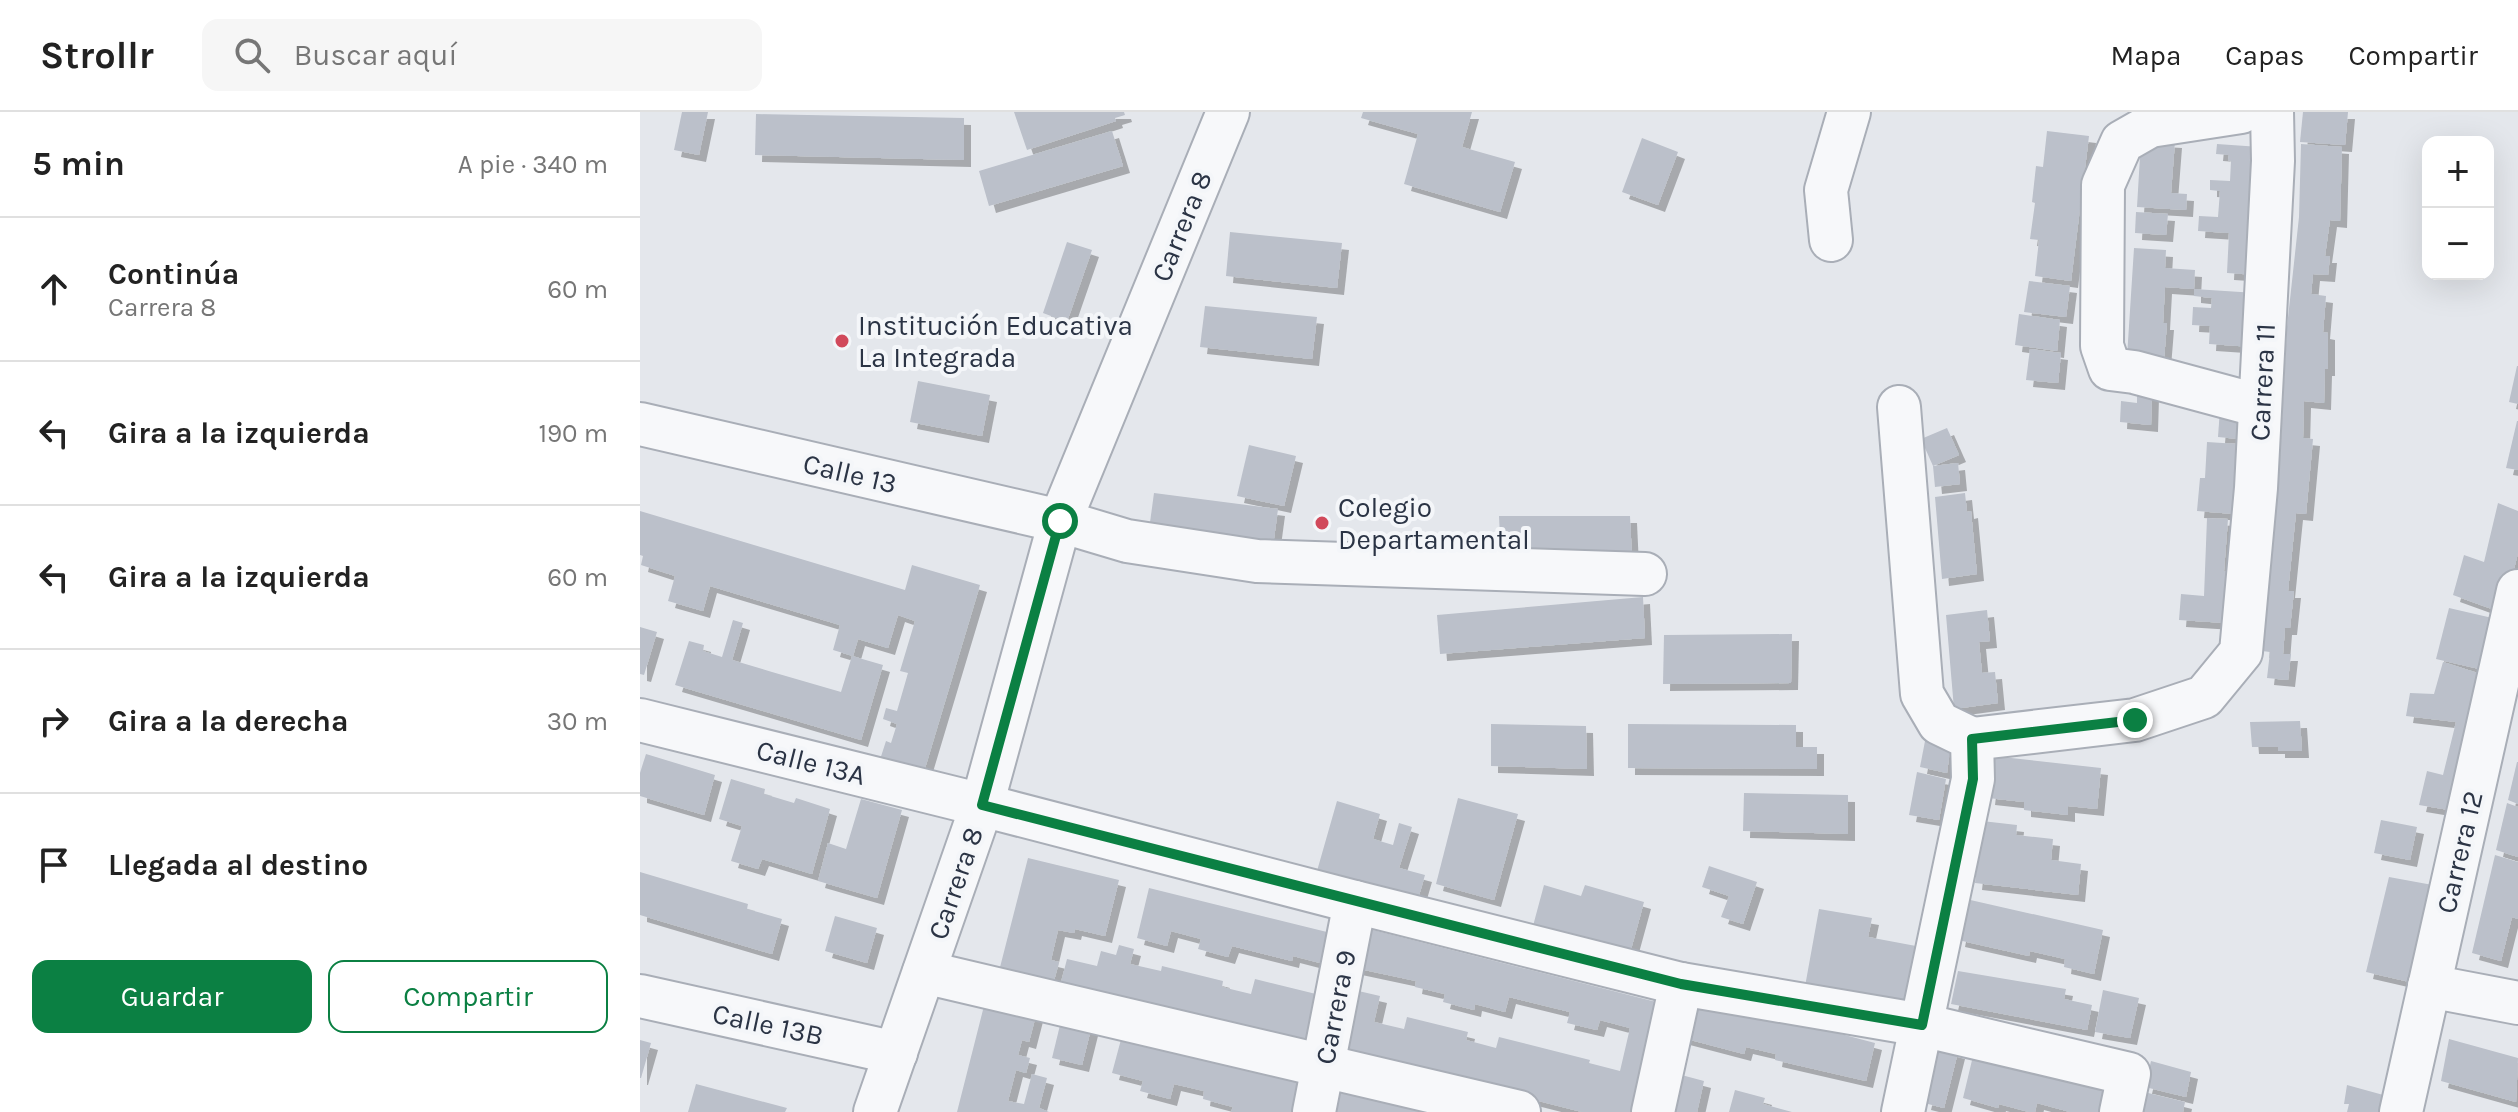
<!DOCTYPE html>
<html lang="es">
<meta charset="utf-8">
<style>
:root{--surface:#fff;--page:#f6f6f6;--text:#222;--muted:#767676;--line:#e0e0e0;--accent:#0b8043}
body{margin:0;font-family:Karla,sans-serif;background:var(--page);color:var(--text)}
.controls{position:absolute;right:24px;top:24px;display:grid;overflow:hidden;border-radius:16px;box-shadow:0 8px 32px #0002}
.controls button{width:72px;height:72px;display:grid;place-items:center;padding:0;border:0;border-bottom:2px solid var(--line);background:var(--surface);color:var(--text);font:40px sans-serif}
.stop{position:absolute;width:24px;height:24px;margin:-18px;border:6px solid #0b8043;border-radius:50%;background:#fff}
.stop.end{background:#0b8043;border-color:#fff;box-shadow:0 2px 8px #0008}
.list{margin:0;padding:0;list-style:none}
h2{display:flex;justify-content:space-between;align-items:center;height:104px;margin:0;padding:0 32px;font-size:34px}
h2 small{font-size:26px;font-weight:400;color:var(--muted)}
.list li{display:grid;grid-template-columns:52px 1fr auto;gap:24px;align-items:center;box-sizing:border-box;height:144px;padding:0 32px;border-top:2px solid var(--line)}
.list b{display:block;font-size:30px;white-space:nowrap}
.list p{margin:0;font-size:26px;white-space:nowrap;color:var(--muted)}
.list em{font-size:26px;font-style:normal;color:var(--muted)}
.actions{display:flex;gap:16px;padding:24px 32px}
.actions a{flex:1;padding:18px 0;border:2px solid var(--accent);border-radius:16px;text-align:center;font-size:28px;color:var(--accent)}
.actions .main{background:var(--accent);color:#fff}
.icon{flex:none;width:44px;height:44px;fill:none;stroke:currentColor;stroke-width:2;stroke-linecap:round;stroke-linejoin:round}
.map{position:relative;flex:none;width:1878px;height:1000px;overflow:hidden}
header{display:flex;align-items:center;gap:48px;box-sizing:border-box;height:112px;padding:0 40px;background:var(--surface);border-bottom:2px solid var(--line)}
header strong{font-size:38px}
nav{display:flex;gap:44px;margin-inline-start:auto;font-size:28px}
.search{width:560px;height:72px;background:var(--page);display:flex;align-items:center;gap:20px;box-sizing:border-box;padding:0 28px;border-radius:16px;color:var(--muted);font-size:30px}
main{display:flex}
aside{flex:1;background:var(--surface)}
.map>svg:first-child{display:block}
.building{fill:#bbc0ca;filter:url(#shadow)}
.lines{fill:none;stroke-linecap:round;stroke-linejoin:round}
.minor-casing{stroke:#a9aeb7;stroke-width:46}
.minor{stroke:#f7f8fa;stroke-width:42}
.route{stroke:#0b8043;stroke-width:10}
.poi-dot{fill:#d1495b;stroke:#f4f6f9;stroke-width:3}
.labels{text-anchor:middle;stroke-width:8;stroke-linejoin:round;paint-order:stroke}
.street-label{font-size:28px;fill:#2b3445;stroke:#f4f6f9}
.poi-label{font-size:28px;fill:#2b3445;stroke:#f4f6f9;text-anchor:start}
</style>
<header>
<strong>Strollr</strong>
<div class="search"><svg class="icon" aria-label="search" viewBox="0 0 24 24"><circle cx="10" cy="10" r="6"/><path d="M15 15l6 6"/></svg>Buscar aquí</div>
<nav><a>Mapa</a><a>Capas</a><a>Compartir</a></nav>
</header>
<main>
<aside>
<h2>5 min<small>A pie · 340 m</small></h2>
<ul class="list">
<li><svg class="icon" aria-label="ahead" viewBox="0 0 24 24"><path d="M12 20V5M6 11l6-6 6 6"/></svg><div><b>Continúa</b><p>Carrera 8</p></div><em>60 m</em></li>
<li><svg class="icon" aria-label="left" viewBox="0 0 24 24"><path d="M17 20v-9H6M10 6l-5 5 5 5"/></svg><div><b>Gira a la izquierda</b></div><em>190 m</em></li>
<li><svg class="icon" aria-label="left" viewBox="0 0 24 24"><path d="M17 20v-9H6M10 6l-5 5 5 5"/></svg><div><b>Gira a la izquierda</b></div><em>60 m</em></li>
<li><svg class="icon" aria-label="right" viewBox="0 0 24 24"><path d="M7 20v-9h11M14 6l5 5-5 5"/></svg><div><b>Gira a la derecha</b></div><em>30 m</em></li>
<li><svg class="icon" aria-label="arrive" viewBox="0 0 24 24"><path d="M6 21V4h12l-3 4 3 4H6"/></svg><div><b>Llegada al destino</b></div></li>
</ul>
<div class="actions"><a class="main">Guardar</a><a>Compartir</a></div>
</aside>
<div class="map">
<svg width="1878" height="1000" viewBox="0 0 1878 1000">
<defs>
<filter id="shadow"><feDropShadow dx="7" dy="7" stdDeviation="0" flood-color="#0004"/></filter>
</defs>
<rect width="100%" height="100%" fill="#e4e7ec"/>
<!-- building -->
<g class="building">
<polygon points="42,0 68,0 59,43 34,38"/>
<polygon points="374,0 484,0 485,3 475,6 476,9 387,38"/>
<polygon points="723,0 832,0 822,35 875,50 860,100 764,72 778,22 721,6"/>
<polygon points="1663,0 1708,0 1705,33 1660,30"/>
<polygon points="116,2 324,6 324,48 115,43"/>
<polygon points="472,19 483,54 349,94 339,59"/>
<polygon points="1407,19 1449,24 1431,169 1395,164 1399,128 1390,127 1395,91 1392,90 1396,54 1403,55"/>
<polygon points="1002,26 1038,40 1018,93 982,80"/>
<polygon points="1501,27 1535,29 1531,81 1547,82 1546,98 1497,95"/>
<polygon points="1577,32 1620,35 1618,163 1587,161 1589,121 1558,119 1559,104 1578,105 1580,79 1570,78 1570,68 1590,69 1591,49 1588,48 1589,43 1576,42"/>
<polygon points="1661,32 1702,35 1700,109 1690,108 1685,144 1690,144 1688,163 1673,162 1671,182 1686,184 1683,220 1688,221 1688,257 1685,257 1684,291 1664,289 1663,326 1673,327 1666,402 1656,401 1648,479 1654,479 1650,516 1645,516 1643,542 1651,542 1648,568 1627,566 1630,540 1622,539 1640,344 1647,215 1659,105"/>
<polygon points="1496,100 1528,102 1526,123 1495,121"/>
<polygon points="590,120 702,131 697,176 586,164"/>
<polygon points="427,130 452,138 427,210 403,201"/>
<polygon points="1494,136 1526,138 1525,156 1555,158 1554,177 1525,175 1523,211 1527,211 1524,248 1487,245"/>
<polygon points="1389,169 1430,174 1426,205 1384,200"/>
<polygon points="1554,177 1616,181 1613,235 1569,232 1570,214 1552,213 1553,195 1571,196 1572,186 1554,184"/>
<polygon points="565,194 677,205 672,247 560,235"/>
<polygon points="1379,202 1420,208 1417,239 1375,233"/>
<polygon points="1390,237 1421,241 1418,271 1386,268"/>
<polygon points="1877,254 1878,254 1878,292 1869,290"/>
<polygon points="278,269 350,283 342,324 270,310"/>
<polygon points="1497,278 1512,279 1511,313 1480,310 1481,289 1497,291"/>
<polygon points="1580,297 1601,298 1599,327 1578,325"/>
<polygon points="1877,309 1878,309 1878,358 1866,356"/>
<polygon points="1307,316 1319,343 1293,354 1281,327"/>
<polygon points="1567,330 1598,332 1594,402 1557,399 1560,366 1565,366"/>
<polygon points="609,333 656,344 644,394 597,384"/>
<polygon points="1318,351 1320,372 1295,375 1293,354"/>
<polygon points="514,381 638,397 633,434 509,418"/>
<polygon points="1325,381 1327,400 1331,399 1337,462 1302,467 1295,385"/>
<polygon points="1858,391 1878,399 1878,441 1863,501 1813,483 1824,443 1844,450"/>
<polygon points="0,399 265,478 272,453 340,473 280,673 236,660 246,629 251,631 257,612 243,607 246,596 257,599 268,561 260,559 275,509 258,503 248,536 218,527 213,544 193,538 200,513 70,474 63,499 28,489 35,464 1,453 3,444 0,443"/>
<polygon points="859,404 990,404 992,447 861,447"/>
<polygon points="1567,406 1588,407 1584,459 1590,459 1586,511 1539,508 1541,482 1564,484"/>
<polygon points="1003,485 1005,526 800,542 797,503"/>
<polygon points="1809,496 1861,508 1848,559 1796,547"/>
<polygon points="1347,498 1350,529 1339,530 1342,561 1355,560 1358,591 1314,597 1306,503"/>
<polygon points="93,508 103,511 92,548 132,560 201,580 212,544 243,553 221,628 35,573 49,529 64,533 63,539 82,545"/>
<polygon points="0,515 17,520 4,563 0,562"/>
<polygon points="1152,522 1151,571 1023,572 1024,523"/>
<polygon points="1803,550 1847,564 1815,699 1779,693 1787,659 1803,663 1816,610 1766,604 1770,581 1794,582"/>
<polygon points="1660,609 1662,639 1638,639 1638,635 1612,635 1610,610"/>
<polygon points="851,612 946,614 947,657 851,654"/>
<polygon points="988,612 1156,613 1156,635 1177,635 1177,657 988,656"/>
<polygon points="1286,624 1311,630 1307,661 1280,655"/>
<polygon points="6,642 75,663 64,703 0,684 0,661"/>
<polygon points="1353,644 1461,656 1457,697 1428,694 1428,703 1384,698 1384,690 1348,686"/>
<polygon points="1877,650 1878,650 1878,692 1868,688"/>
<polygon points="1277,660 1306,667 1299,708 1269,703"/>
<polygon points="91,667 125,677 124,682 154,691 156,686 190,697 172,762 122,747 118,757 91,749 102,714 79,707"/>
<polygon points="1104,681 1208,683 1208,722 1103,719"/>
<polygon points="818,686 878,702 854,788 796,772"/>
<polygon points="221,687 262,698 237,786 178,769 188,731 206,737"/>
<polygon points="697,689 740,702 733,727 753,733 759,711 772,715 759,756 785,763 776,794 675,766"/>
<polygon points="1867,691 1878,695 1878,745 1856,738"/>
<polygon points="1741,708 1777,715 1770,748 1734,741"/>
<polygon points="1342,709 1377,713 1376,723 1413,727 1411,748 1441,752 1438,783 1335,771"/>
<polygon points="1855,743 1878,750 1878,807 1872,805 1861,849 1832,841"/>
<polygon points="388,746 479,768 465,824 435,817 434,821 418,818 411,848 419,850 411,880 357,867"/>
<polygon points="1069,754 1117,770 1103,812 1081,805 1089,784 1062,775"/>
<polygon points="0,760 108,792 107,797 142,807 132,842 0,803"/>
<polygon points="1749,765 1798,774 1774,871 1726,860"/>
<polygon points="904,773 941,784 945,773 1004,790 987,852 890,825"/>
<polygon points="509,776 691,821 684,852 653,844 652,849 592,834 588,845 558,837 561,827 531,819 527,834 497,826"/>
<polygon points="1326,787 1463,818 1454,862 1424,855 1425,847 1390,839 1389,844 1318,828"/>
<polygon points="1179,797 1232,806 1228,825 1276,834 1265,897 1164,880"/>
<polygon points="195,804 237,816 227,851 185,839"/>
<polygon points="725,816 1028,893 1001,1000 942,1000 695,937 710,877 740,884 734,910 764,917 767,905 828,920 826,928 856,936 859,925 950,948 949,951 980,959 990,916 960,908 957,918 927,911 930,900 869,885 865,900 835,892 834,898 803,890 805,882 775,875 776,869 715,856"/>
<polygon points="479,833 494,837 490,852 521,859 522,854 583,869 582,875 611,882 615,867 676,882 661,943 418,882 427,847 457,854 461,839 476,843"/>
<polygon points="1318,859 1426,877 1424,887 1452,893 1447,918 1311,892"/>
<polygon points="1463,878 1499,886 1490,926 1455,920"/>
<polygon points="1054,883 1235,931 1226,969 1135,948 1136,942 1106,935 1104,942 1043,926"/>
<polygon points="346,886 397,899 389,930 382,928 378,943 390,946 386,961 376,958 368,989 384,992 392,962 407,966 399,996 409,1000 317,1000"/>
<polygon points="422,905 452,913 442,953 412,946"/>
<polygon points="483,920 665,967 656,1000 591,1000 593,995 563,987 564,979 534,972 530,987 500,979 503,969 472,961"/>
<polygon points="1809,927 1878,946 1876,990 1801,969"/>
<polygon points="0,928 11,931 1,966 0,966"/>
<polygon points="1298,935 1318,940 1304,996 1284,991"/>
<polygon points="1333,944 1474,982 1470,1000 1430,1000 1397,991 1395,1000 1389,1000 1359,992 1358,996 1323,986"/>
<polygon points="1511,949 1551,960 1546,985 1505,975"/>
<polygon points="1034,961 1064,969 1057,1000 1025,1000"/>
<polygon points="56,972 147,996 145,1000 48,1000"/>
<polygon points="1707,973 1747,984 1744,1000 1707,1000 1709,992 1704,992"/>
<polygon points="696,974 793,1000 690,1000"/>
<polygon points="1095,978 1125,986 1123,992 1152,1000 1089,1000"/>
<polygon points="1504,980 1545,990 1543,1000 1500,1000"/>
</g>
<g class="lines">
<defs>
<g id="minor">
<polyline points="1601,0 1510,14 1482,30 1463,73 1462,234 1470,257 1494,260 1620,294"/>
<polyline points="1191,128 1186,78 1209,0"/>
<polyline points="1259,295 1282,582 1299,611 1332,627 1333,667 1263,1000"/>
<polyline points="0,312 420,409 487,429 617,449 1005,462"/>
<polyline points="0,608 342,693 715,790 1041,872 1282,913 1489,962 1481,1000"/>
<polyline points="1332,627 1495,608 1564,585 1601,540 1616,376 1633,49 1632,0"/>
<polyline points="284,860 879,1000"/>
<polyline points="1789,874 1878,891"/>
<polyline points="0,884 256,941"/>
<polyline points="235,1000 342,693 420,409 588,0"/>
<polyline points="674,1000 715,790"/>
<polyline points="1013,1000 1041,872"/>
<polyline points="1761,1000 1878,479"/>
</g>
</defs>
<!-- minor casing -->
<use href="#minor" class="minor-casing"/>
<!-- minor -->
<use href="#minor" class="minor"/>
</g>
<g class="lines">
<!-- route -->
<polyline class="route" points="420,409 342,693 1041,872 1282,913 1333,667 1332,627 1495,608"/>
</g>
<!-- markers -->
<g class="poi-dot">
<circle cx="202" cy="229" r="8"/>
<circle cx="682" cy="411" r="8"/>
</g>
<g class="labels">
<!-- street labels -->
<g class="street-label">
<text transform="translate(541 114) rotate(-68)" y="10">Carrera 8</text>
<text transform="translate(1622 270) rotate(-87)" y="10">Carrera 11</text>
<text transform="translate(210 361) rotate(13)" y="10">Calle 13</text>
<text transform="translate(171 650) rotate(14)" y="10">Calle 13A</text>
<text transform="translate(1819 740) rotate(-77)" y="10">Carrera 12</text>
<text transform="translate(315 771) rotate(-71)" y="10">Carrera 8</text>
<text transform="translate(695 895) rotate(-79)" y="10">Carrera 9</text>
<text transform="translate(128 912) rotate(12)" y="10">Calle 13B</text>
</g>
<!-- poi labels -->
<g class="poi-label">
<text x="218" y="223">Institución Educativa<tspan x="218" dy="32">La Integrada</tspan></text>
<text x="698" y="405">Colegio<tspan x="698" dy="32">Departamental</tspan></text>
</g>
</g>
</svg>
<div class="controls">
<button>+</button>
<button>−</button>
</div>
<div class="stop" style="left:420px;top:409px"></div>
<div class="stop end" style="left:1495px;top:608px"></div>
</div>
</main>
